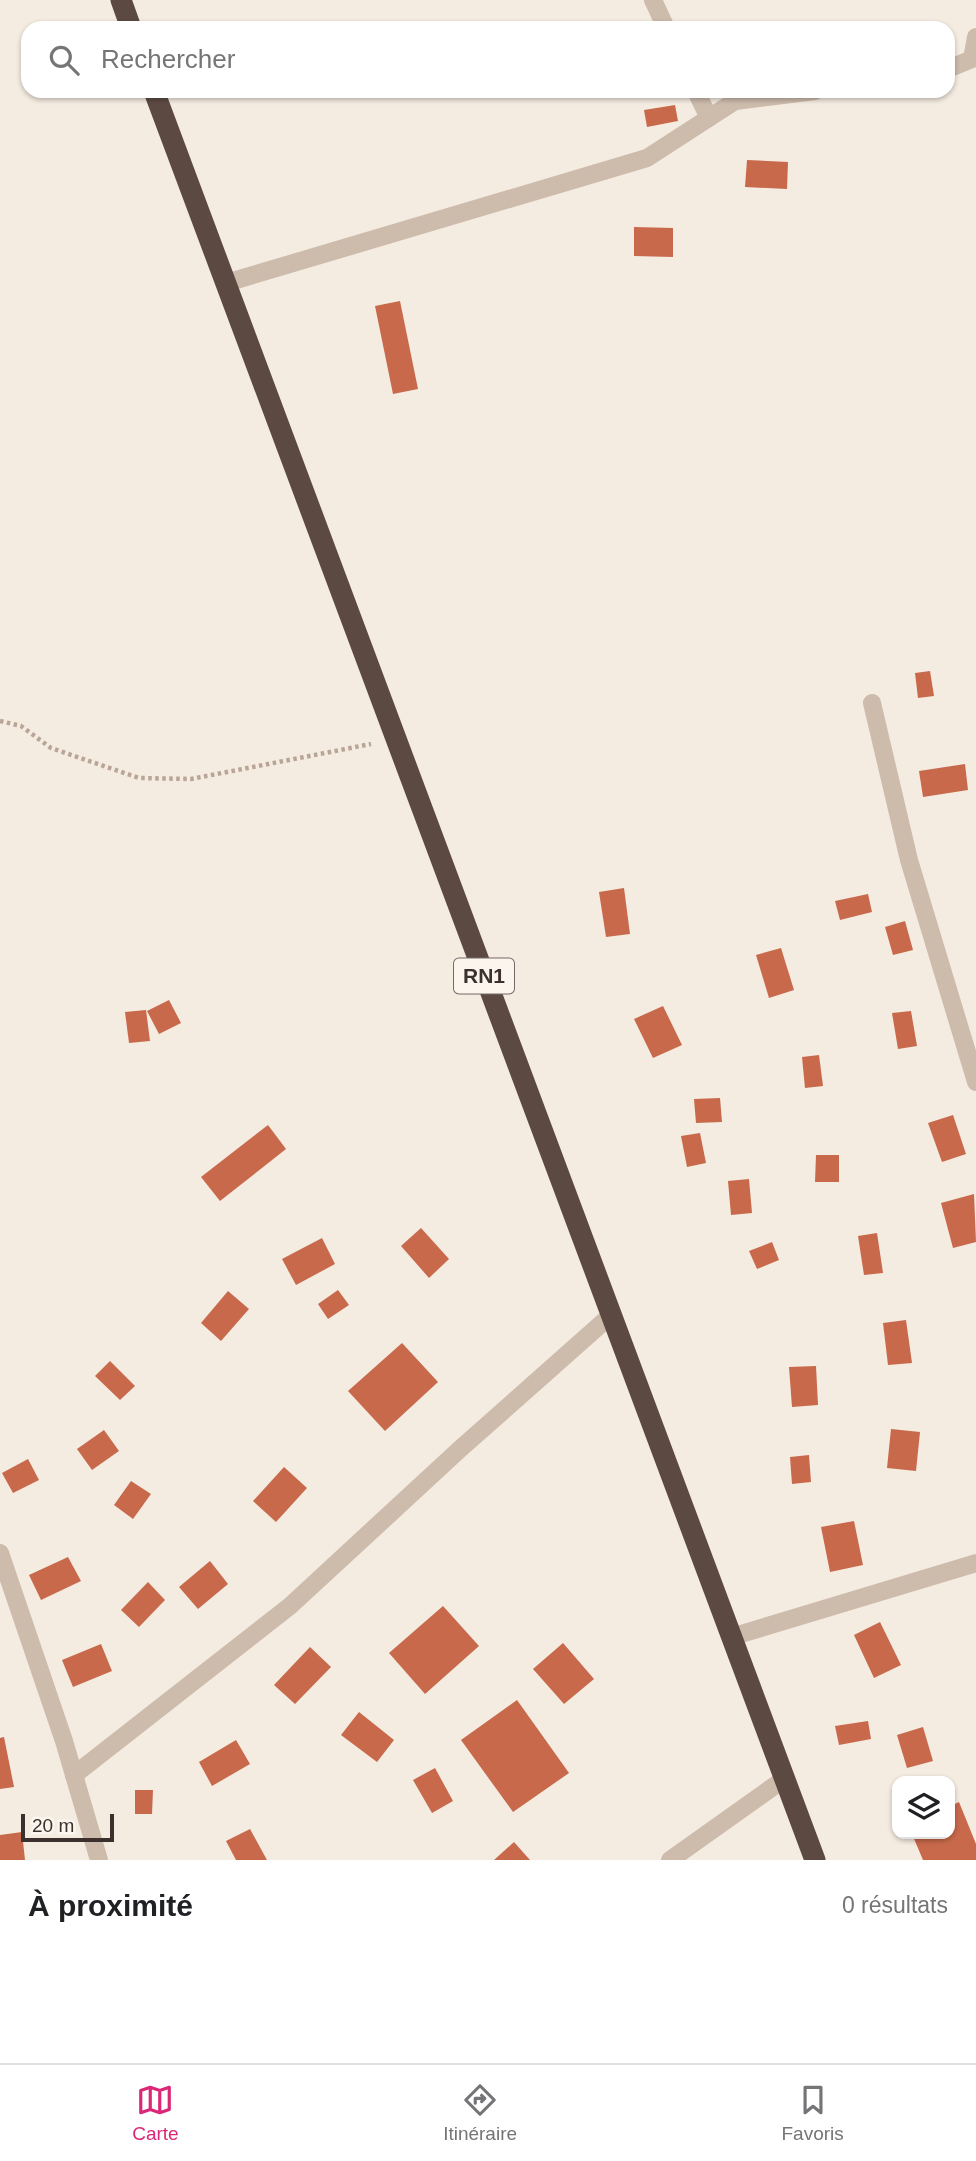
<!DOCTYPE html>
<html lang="fr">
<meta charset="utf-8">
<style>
:root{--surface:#fff;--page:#f6f6f6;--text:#202124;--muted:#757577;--line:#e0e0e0;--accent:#db2777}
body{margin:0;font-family:Arial,sans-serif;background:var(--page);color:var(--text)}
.controls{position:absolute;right:21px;bottom:21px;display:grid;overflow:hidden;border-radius:14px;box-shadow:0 2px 5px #0004}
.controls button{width:63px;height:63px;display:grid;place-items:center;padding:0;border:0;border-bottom:2px solid var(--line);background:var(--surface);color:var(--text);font:35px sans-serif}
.scale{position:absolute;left:21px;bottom:18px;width:93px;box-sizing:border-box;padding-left:7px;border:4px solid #3b302b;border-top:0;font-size:19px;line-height:24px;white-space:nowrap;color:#3b302b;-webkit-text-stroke:5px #fbf5ee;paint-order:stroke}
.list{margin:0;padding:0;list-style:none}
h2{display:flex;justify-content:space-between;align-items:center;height:91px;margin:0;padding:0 28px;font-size:30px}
h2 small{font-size:23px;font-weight:400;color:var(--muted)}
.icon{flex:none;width:38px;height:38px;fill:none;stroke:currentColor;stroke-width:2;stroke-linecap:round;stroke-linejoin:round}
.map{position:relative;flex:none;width:976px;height:1860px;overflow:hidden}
.search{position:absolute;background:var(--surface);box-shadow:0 2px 5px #0004;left:21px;right:21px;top:21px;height:77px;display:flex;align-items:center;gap:18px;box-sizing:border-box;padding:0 24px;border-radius:21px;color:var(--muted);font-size:26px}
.sheet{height:203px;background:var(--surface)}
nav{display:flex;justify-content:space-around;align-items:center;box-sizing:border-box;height:98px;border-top:2px solid var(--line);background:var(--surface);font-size:19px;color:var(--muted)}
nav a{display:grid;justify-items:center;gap:4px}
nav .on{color:var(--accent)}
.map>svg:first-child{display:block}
.building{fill:#c8694b}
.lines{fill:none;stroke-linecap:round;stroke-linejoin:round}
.path{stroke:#b9a596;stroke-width:4.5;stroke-dasharray:3.5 3.5;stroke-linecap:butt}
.street{stroke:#cdbbac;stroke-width:18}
.highway{stroke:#5c4a42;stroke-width:21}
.labels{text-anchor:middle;stroke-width:5;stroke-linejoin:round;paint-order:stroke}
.shield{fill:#fbf5ee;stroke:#756b66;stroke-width:2}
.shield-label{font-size:21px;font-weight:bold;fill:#3b302b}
</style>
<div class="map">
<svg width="976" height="1860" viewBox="0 0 976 1860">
<rect width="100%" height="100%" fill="#f4ebe1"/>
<!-- building -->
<g class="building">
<polygon points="675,105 678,121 647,127 644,110"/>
<polygon points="747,160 788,162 787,189 745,187"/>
<polygon points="634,227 673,228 673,257 634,256"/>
<polygon points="400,301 418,389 393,394 375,306"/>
<polygon points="930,671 934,696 918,698 915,673"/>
<polygon points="965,764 968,790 923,797 919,771"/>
<polygon points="624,888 630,934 606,937 599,892"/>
<polygon points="868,894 872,912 840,920 835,901"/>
<polygon points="905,921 913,950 893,955 885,927"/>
<polygon points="781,948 794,990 769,998 756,955"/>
<polygon points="169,1000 181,1023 159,1034 147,1011"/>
<polygon points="663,1006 682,1045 653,1058 634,1019"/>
<polygon points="146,1010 150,1041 129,1043 125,1012"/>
<polygon points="911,1011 917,1046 898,1049 892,1013"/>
<polygon points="819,1055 823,1086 805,1088 802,1057"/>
<polygon points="720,1098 722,1122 696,1123 694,1099"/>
<polygon points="953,1115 966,1154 942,1162 928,1123"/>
<polygon points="268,1125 286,1149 220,1201 201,1177"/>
<polygon points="700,1133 706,1163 687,1167 681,1136"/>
<polygon points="816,1155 839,1155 839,1182 815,1182"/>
<polygon points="749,1179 752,1213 731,1215 728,1181"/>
<polygon points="974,1194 976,1242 953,1248 941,1203"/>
<polygon points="421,1228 449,1259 429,1278 401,1246"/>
<polygon points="877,1233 883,1273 864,1275 858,1236"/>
<polygon points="322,1238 335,1264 296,1285 282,1259"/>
<polygon points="772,1242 779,1260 757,1269 749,1251"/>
<polygon points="338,1290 349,1305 328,1319 318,1304"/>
<polygon points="228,1291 249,1309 221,1341 201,1323"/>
<polygon points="906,1320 912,1363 888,1365 883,1323"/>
<polygon points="402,1343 438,1382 385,1431 348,1391"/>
<polygon points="110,1361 135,1386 120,1400 95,1376"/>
<polygon points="816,1366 818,1405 792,1407 789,1367"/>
<polygon points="891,1429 920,1432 916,1471 887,1468"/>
<polygon points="104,1430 119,1451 92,1470 77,1449"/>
<polygon points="809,1455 811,1482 792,1484 790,1457"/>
<polygon points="28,1459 39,1480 13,1493 2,1473"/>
<polygon points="284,1467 307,1488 276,1522 253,1501"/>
<polygon points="131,1481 151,1494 133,1519 114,1505"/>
<polygon points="854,1521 863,1565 830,1572 821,1527"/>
<polygon points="68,1557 81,1581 41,1600 29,1575"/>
<polygon points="210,1561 228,1584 198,1609 179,1587"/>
<polygon points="148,1582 165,1600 139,1627 121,1610"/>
<polygon points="443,1606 479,1646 425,1694 389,1653"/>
<polygon points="880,1622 901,1665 874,1678 854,1635"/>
<polygon points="563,1643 594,1679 564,1704 533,1669"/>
<polygon points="101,1644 112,1671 73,1687 62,1660"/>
<polygon points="310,1647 331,1667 295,1704 274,1685"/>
<polygon points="517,1700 569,1773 513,1812 461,1740"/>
<polygon points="359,1712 394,1740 377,1762 341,1735"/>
<polygon points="868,1721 871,1739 839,1745 835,1726"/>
<polygon points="923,1727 933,1761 907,1768 897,1735"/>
<polygon points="4,1737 14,1787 0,1789 0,1738"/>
<polygon points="236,1740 250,1764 212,1786 199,1762"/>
<polygon points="435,1768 453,1801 432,1813 413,1780"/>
<polygon points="135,1790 153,1790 152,1814 135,1814"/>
<polygon points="959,1802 976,1844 976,1860 923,1860 912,1834 950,1834 950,1806"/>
<polygon points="250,1829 267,1860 236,1860 226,1841"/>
<polygon points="22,1832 25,1860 0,1860 0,1835"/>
<polygon points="514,1842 530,1860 494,1860"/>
</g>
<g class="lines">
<!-- path -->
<polyline class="path" points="0,721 21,726 51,748 139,778 191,779 371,744"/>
<!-- street -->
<g class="street">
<polyline points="653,0 666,28"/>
<polyline points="948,69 972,59 976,37"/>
<polyline points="696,91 709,118"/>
<polyline points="226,283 647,158 735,101 815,91"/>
<polyline points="872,703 909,860 976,1082"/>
<polyline points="0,1553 64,1741 99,1860"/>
<polyline points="731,1637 976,1563"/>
<polyline points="74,1775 290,1606 460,1449 610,1316"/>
<polyline points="670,1860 784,1779"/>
</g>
<!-- highway -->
<g class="highway">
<polyline points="121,0 131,28"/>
<polyline points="154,91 815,1860"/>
</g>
</g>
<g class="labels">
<!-- shield labels -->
<rect class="shield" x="454" y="958.5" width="60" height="35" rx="5"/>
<g class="shield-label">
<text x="484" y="983">RN1</text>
</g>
</g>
</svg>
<div class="controls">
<button><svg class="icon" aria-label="layers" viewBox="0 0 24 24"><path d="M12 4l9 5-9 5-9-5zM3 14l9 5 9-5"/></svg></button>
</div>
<div class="scale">20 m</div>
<div class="search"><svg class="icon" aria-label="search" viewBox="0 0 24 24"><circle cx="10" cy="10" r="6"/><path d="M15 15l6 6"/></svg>Rechercher</div>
</div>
<section class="sheet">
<h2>À proximité<small>0 résultats</small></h2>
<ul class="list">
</ul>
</section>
<nav>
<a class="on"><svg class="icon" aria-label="map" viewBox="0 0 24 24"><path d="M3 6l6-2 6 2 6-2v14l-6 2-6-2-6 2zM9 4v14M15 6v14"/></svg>Carte</a>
<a><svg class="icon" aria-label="directions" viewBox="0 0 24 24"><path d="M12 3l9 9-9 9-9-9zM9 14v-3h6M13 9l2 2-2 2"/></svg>Itinéraire</a>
<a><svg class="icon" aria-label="saved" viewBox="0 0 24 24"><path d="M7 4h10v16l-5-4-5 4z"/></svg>Favoris</a>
</nav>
